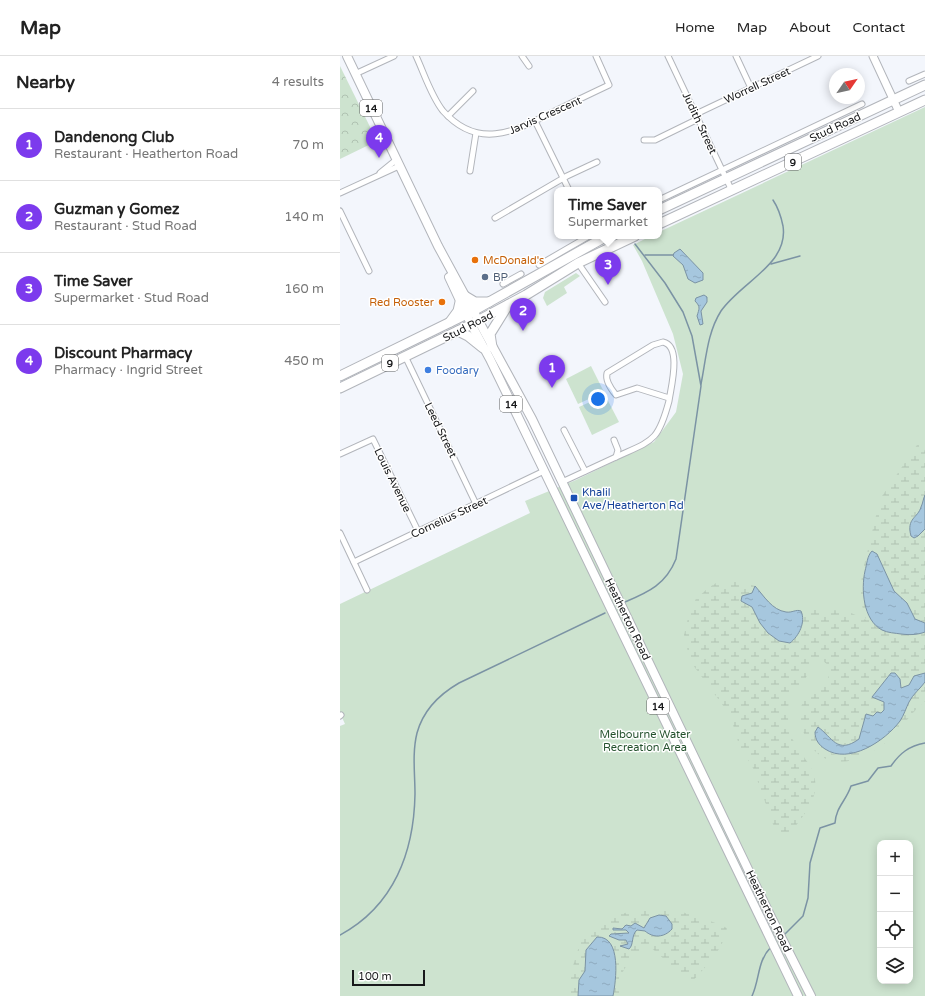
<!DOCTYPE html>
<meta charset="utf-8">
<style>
:root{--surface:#fff;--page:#f2f2f2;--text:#222;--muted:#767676;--line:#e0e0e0;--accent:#7c3aed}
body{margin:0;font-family:"Varela Round",sans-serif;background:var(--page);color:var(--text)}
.controls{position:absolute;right:12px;bottom:12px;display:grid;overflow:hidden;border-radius:8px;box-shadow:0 2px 10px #0003}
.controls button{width:36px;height:36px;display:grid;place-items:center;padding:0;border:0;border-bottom:1px solid var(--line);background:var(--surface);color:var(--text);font:20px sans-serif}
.compass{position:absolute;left:489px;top:12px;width:36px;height:36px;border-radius:50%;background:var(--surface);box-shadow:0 2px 10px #0003;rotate:56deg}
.scale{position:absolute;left:12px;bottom:10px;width:73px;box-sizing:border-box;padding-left:4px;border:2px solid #18191b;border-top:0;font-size:11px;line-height:14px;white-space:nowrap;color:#18191b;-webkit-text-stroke:3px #fff;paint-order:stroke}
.you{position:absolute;left:258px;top:343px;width:14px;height:14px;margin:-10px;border:3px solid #fff;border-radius:50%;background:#1a73e8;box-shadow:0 0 0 6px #1a73e833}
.badge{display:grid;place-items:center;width:26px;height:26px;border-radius:50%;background:var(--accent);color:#fff;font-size:13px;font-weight:700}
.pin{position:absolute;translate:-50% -33px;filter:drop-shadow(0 1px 2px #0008)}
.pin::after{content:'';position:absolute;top:21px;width:14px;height:12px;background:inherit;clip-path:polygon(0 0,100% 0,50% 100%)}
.popup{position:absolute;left:214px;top:131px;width:108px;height:52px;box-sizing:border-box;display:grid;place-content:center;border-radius:8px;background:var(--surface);filter:drop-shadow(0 1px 3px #0005);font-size:13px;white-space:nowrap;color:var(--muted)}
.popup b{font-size:15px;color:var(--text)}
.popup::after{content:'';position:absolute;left:50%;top:100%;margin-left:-8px;border:8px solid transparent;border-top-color:var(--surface)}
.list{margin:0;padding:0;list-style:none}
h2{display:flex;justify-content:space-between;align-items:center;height:52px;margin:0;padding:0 16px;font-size:17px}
h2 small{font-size:13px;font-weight:400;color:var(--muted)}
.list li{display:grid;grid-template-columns:26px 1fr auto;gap:12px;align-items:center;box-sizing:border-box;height:72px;padding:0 16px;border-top:1px solid var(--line)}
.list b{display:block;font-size:15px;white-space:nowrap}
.list p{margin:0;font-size:13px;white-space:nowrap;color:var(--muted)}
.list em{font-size:13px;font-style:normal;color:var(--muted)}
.icon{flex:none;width:22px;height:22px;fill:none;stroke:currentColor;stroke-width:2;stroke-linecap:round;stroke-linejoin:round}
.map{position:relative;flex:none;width:585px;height:940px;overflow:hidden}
header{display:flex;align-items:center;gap:24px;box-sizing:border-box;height:56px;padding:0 20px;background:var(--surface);border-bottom:1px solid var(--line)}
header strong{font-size:19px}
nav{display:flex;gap:22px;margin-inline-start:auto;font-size:14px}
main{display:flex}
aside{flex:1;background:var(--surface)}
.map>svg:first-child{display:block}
.green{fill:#cde3cf;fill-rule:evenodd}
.forest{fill:url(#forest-crowns)}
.wetland{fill:url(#wetland-marsh);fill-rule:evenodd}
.water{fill:url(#water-ripples);stroke:#7b93a4}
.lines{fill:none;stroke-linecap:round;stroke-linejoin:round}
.stream{stroke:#7b93a4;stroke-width:1.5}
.street-casing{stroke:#b2b5bb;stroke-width:7}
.secondary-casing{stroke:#b2b5bb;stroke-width:9}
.primary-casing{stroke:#b2b5bb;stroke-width:10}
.highway-casing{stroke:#b2b5bb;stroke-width:11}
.street{stroke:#fff;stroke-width:5}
.secondary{stroke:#fff;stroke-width:7}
.primary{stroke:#fff;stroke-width:8}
.highway{stroke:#fff;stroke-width:9}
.food-dot{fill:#e8710a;stroke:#fff;stroke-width:1.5}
.service-dot{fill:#5c6f8a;stroke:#fff;stroke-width:1.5}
.shop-dot{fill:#3f7fe0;stroke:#fff;stroke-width:1.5}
.transit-dot{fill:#1a4fb4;stroke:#fff;stroke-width:1.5}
.labels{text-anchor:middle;stroke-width:3;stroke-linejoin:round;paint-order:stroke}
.shield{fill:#fff;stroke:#5d5e5f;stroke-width:1}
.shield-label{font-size:10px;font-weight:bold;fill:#18191b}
.street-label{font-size:11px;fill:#18191b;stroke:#fff}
.food-label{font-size:11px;fill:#c56008;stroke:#fff;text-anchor:start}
.service-label{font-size:11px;fill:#4e5e75;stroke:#fff;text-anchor:start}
.shop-label{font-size:11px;fill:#366cbe;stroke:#fff;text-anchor:start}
.transit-label{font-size:11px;fill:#164399;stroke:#fff;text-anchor:start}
.park-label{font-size:11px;fill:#25522e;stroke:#fff}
</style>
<header>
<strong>Map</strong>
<nav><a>Home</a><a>Map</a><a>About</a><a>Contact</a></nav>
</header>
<main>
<aside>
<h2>Nearby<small>4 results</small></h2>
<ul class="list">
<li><span class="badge">1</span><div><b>Dandenong Club</b><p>Restaurant · Heatherton Road</p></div><em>70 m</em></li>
<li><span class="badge">2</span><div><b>Guzman y Gomez</b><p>Restaurant · Stud Road</p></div><em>140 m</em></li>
<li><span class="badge">3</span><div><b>Time Saver</b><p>Supermarket · Stud Road</p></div><em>160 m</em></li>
<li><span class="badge">4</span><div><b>Discount Pharmacy</b><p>Pharmacy · Ingrid Street</p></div><em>450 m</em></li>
</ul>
</aside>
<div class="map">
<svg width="585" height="940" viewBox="0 0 585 940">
<defs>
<pattern id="forest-crowns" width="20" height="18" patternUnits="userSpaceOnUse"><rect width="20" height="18" fill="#cde3cf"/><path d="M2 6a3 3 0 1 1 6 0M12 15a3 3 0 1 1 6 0" fill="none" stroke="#afc2b1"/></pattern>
<pattern id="wetland-marsh" width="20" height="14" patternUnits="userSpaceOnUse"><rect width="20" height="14" fill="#cde3cf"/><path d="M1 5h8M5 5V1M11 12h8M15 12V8" fill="none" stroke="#afc2b1"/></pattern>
<pattern id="water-ripples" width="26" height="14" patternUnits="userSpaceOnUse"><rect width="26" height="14" fill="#a6c7de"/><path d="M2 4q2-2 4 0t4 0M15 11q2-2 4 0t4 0" fill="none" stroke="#8eaabe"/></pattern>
</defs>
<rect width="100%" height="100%" fill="#f3f6fc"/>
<!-- green -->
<g class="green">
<path d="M585,51V940H0V670L5,668L0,657V548L190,457L185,445L236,424L314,386L336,356L343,318L333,278L302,205L293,189L311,180H319V176ZM540,787H570V925H540Z"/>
<polygon points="236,217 240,220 224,231 227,237 207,250 203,242 205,236"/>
<polygon points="251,310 264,336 238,348 226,323"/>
<polygon points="265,339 279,366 252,379 239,351"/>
</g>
<!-- forest -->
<polygon class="forest" points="0,10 37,85 0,103"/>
<!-- wetland -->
<g class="wetland">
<path d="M579,386L585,395V439L581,453L572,463L570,476L578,480L585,473V567L575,563L567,547L554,535L538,499H529C522,529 517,572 557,577C567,578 575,579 585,576V617L574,620L569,629L561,633L560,631V623L556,617H551L548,619L532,641L544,646V653L541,657L537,656L533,660L526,658C523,665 524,673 521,680C517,691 497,691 490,684C486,681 483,676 480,672L475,675C474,685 481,691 489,696C509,708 549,681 560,665C564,659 566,652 569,645C573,638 580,633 585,627V645C570,657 561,675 545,687C528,700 501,714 481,700C467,691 454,663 463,646C470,634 478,635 484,629C491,620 492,609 481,604L473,607L464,626L449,635C449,643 447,669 449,675C453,686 460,695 466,704C487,733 469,752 452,775L441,778L434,771L413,712L399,689L390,659L350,605L344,579L350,553L356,543L368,532L376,527L395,523L415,530L412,537L402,540L401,545L412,550L420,567L428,577L439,585L450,587C460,579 465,566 460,554L475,553L507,555L526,564L520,542L522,518L540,443Z"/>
<path d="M307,853C341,854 356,858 387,872C383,895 366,910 351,927L308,889C290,905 277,913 280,940H273C276,923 283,883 257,881L250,887L245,905V915L239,924L238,940H228L232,913L240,887L260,868L279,858ZM319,859L326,860L329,864L326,878C317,881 313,881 305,875L295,876L289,893L281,891L288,888L286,884L271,881V878L289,877L286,874H276L273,872L282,873L286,869L291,870L295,867L304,872L310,862Z"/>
</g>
<!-- water -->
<g class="water">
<polygon points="340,193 363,217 363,224 355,227 348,223 343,209 333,200 334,197"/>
<path d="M364,239L367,241V246L361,255L363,268L360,269L357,260C359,253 361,251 355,245L356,242Z"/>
<path d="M585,439V473L578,480L574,482L571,480C566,462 578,462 581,451C583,447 583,443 585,439Z"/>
<path d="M532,495L537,498L554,535L567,547L575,563L585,567V576C577,579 569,579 561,578C555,577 548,577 542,574C523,564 521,533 525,515C527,508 527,500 532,495Z"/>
<path d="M415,530C424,540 432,554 446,556C452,557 456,553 461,555C466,566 459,580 450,587L439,585L428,577L420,567L412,551L401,545L402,540L412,537Z"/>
<path d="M551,617H555L560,623L561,632L569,629L574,620L585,617V626C580,633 573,638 569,646C566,652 564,659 560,665C545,685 509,709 485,693C479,689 475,684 475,676L478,671C492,681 497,699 519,683L526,658L533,660L537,656L541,657L544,654V646L532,641Z"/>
<path d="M319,859L326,860L332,868V873C324,882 313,882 305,875L297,874C291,879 294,889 289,893L280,890L288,888L286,884H279L269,880L271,878L289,877L286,874H273V872L282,873L286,869L291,870L295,867L304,872L310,862Z"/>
<path d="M257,881C282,880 276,925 273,940H238L239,924L245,915L246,894Z"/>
</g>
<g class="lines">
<!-- stream -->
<g class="stream">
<polyline points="305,199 333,199"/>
<polyline points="431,208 460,200"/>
<path d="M361,328C366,304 367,277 381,255C401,226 449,208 443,170C441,160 439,153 433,144"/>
<path d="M285,546C309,536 326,528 336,503L361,330L352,280L343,256L325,227L295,188"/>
<path d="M0,879C54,850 74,796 75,738C75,718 72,697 77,677C83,655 100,638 119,627L265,557"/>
<path d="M444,879L463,860L468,842L470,807L480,772L495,767C496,751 506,745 511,730L528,725L538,712L551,710C560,697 569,690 585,687"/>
<path d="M412,940C420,923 417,905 431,891"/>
</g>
<defs>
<g id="street">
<path d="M76,0C84,17 91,40 103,55C138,94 173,76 211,57C231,47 250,38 269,29L256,0"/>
<polyline points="182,0 189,10"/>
<polyline points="328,0 392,135"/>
<polyline points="396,0 411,32"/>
<polyline points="15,18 54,0"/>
<polyline points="569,25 585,18"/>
<polyline points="356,58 478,0"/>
<polyline points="108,60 133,35"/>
<polyline points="195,65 229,134"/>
<polyline points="304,84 315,84 358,63"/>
<polyline points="130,115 136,77"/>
<polyline points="40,117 56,104"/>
<polyline points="0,137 59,110"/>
<polyline points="319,144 522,48"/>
<polyline points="0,155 29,215"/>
<polyline points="155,162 227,120 257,106"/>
<polyline points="238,207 265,246"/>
<polyline points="199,209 249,180"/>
<polyline points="163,228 181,218"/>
<polyline points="65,300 136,448"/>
<polyline points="224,374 245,415"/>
<polyline points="0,398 33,383 78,475"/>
<path d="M276,401C313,384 318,386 329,345C331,331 342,290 323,286L313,289L267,317C265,325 271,333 276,339L297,332L329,342"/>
<polyline points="222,426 276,401 278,394 274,384"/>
<polyline points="0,477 27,534"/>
<polyline points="14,506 204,415"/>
<polyline points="0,660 1,659"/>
</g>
<polyline id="secondary" points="533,0 559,56"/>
<g id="primary">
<polyline points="7,0 98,190 192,363 430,859 471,940"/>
<polyline points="109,221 131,268 150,303 458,940"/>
</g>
<g id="highway">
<polyline points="319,154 585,29"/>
<polyline points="319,168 585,44"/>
<polyline points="125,240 135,246 149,246"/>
<polyline points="110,266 118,255 120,246"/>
<polyline points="118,275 128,280 143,292"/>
<polyline points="152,291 150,278 168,249"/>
<polyline points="0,320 133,255 267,180"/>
<polyline points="0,332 128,270 186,239 238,207 295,180"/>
</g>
</defs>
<!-- street casing -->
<use href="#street" class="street-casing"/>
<!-- secondary casing -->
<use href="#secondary" class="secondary-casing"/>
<!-- primary casing -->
<use href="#primary" class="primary-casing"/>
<!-- highway casing -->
<use href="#highway" class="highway-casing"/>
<!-- street -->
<use href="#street" class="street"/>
<!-- secondary -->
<use href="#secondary" class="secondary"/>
<!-- primary -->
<use href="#primary" class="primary"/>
<!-- highway -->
<use href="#highway" class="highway"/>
</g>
<!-- markers -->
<g class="food-dot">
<circle cx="135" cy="204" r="4"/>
<circle cx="102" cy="246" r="4"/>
</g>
<circle class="service-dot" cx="145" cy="221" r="4"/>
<circle class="shop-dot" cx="88" cy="314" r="4"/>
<rect class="transit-dot" x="230" y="438" width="8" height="8" rx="2"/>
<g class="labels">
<!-- shield labels -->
<g class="shield">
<rect x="20" y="44" width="22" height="16" rx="3"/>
<rect x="445" y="98" width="16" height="16" rx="3"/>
<rect x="42" y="299" width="16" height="16" rx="3"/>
<rect x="160" y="340" width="22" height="16" rx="3"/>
<rect x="307" y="642" width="22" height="16" rx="3"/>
</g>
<g class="shield-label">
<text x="31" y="56">14</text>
<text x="453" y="110">9</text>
<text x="50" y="311">9</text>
<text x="171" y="352">14</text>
<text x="318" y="654">14</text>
</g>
<!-- street labels -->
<g class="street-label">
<text transform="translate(417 29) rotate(-25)" y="4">Worrell Street</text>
<text transform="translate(205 59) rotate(-24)" y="4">Jarvis Crescent</text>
<text transform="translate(360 67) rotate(65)" y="4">Judith Street</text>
<text transform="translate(495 71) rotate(-25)" y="4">Stud Road</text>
<text transform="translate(128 270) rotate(-27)" y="4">Stud Road</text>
<text transform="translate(101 374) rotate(64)" y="4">Leed Street</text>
<text transform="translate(53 424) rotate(64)" y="4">Louis Avenue</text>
<text transform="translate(109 461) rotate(-25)" y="4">Cornelius Street</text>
<text transform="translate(288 563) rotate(64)" y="4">Heatherton Road</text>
<text transform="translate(429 855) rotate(64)" y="4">Heatherton Road</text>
</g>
<!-- food labels -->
<g class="food-label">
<text x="143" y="208">McDonald's</text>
<text x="94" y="250" text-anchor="end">Red Rooster</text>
</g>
<!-- service labels -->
<g class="service-label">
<text x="153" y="225">BP</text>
</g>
<!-- shop labels -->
<g class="shop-label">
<text x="96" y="318">Foodary</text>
</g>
<!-- transit labels -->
<g class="transit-label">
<text x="242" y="440">Khalil<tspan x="242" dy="13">Ave/Heatherton Rd</tspan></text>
</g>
<!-- park labels -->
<g class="park-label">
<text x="305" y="682">Melbourne Water<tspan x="305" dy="13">Recreation Area</tspan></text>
</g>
</g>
</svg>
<div class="controls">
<button>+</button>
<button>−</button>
<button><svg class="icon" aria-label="locate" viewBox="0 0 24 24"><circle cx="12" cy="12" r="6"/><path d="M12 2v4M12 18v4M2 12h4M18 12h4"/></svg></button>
<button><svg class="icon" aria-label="layers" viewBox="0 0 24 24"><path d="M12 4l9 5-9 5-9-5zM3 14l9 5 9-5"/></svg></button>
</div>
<svg class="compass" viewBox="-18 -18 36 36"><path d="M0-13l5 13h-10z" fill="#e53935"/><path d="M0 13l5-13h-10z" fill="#767676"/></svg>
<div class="scale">100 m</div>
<div class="you"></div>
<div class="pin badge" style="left:212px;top:332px">1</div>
<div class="pin badge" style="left:183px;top:275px">2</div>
<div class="pin badge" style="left:268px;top:229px">3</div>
<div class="popup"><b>Time Saver</b>Supermarket</div>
<div class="pin badge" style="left:39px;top:102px">4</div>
</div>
</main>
